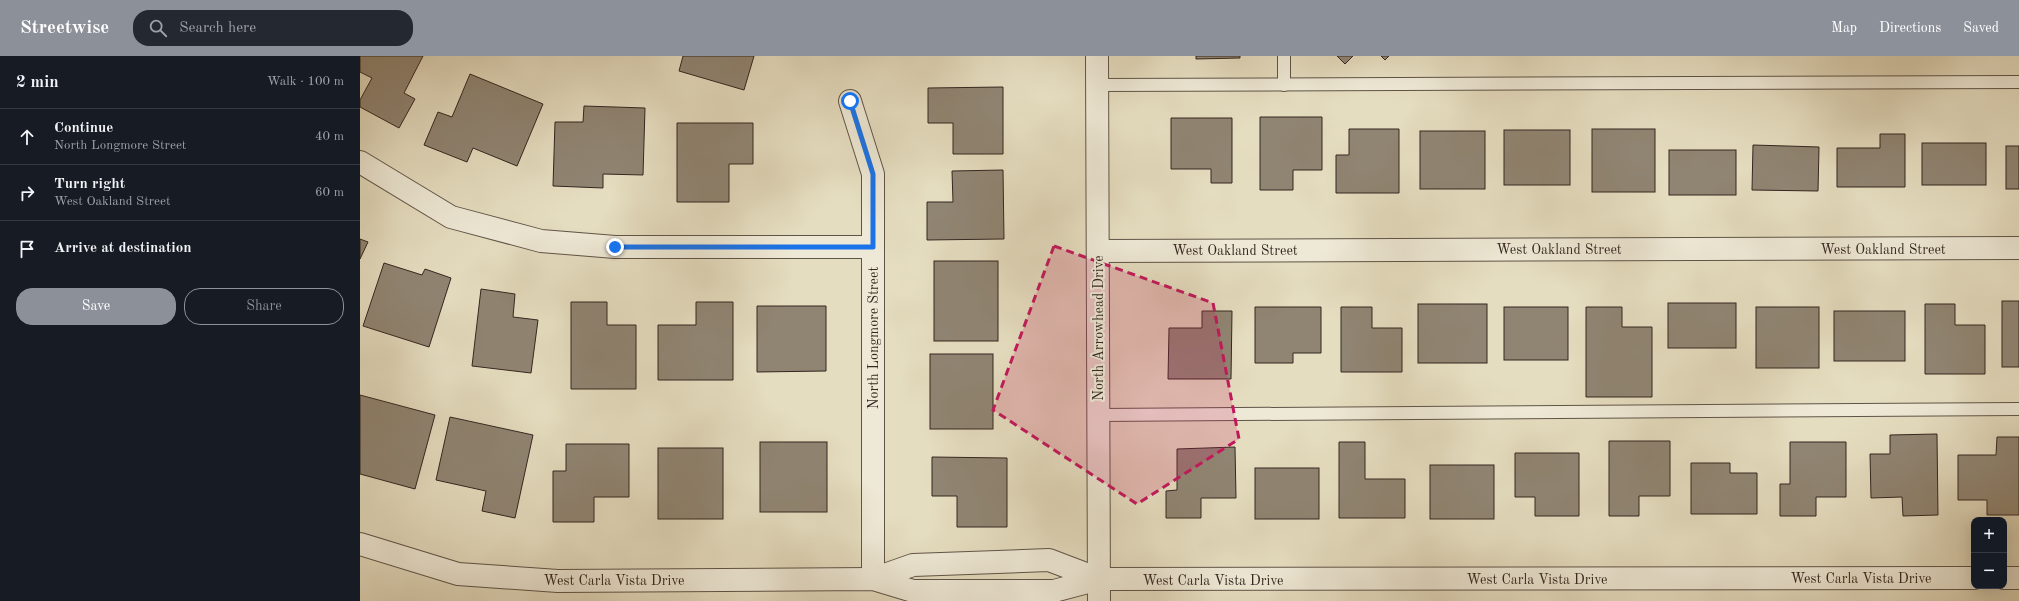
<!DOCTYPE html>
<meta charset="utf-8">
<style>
:root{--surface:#171b24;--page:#242831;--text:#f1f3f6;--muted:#9ea1a6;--line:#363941;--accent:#8c9099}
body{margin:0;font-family:"Old Standard TT",serif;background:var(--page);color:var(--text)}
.controls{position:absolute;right:12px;bottom:12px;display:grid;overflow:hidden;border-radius:8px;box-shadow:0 4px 16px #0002}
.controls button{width:36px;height:36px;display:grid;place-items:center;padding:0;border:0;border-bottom:1px solid var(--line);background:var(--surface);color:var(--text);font:20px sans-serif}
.stop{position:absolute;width:12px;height:12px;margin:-9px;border:3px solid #1a73e8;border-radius:50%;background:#fff}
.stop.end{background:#1a73e8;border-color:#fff;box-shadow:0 1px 4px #0008}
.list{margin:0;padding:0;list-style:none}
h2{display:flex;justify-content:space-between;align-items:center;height:52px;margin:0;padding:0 16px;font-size:17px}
h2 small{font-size:13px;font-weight:400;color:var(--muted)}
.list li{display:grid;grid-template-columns:26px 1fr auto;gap:12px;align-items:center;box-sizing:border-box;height:56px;padding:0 16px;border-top:1px solid var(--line)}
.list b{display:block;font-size:15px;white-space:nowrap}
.list p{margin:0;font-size:13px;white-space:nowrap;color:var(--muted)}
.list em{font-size:13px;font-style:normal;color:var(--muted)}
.actions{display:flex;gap:8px;padding:12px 16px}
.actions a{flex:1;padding:9px 0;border:1px solid var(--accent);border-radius:16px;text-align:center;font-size:14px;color:var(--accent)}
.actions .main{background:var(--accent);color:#fff}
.icon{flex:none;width:22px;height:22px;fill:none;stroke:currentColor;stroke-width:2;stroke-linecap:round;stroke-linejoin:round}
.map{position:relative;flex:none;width:1659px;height:545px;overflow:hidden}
header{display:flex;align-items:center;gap:24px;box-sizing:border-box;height:56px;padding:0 20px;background:var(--accent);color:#fff}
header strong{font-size:19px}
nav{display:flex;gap:22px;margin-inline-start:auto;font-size:14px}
.search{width:280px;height:36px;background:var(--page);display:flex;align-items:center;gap:10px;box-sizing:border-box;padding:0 14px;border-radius:16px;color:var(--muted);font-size:15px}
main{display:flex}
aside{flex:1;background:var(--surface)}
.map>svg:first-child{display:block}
.building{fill:#908573;stroke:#342620}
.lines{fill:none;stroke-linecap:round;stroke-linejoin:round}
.service-casing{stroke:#605448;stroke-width:14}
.minor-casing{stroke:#605448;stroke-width:24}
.tertiary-casing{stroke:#605448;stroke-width:24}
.service{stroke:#eee9d6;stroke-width:12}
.minor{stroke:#eee9d6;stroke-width:22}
.tertiary{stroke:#eee9d6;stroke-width:22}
.route{stroke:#1a73e8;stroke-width:5}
.marked{fill:#c2185b;fill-opacity:0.2;stroke:#c2185b;stroke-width:3;stroke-dasharray:8 5;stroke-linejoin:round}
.labels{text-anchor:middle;stroke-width:4;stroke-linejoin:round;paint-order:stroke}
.street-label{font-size:14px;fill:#342620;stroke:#eee9d6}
</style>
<header>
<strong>Streetwise</strong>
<div class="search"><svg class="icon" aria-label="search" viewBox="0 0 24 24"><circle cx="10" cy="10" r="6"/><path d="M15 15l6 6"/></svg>Search here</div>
<nav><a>Map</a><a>Directions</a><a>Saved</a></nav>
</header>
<main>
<aside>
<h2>2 min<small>Walk · 100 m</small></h2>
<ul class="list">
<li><svg class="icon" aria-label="ahead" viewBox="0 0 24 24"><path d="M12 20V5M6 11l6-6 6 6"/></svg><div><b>Continue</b><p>North Longmore Street</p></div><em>40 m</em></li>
<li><svg class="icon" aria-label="right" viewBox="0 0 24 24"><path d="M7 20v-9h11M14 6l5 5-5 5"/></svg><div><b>Turn right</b><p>West Oakland Street</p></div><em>60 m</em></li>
<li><svg class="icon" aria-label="arrive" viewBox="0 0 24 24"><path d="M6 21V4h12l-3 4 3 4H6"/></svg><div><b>Arrive at destination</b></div></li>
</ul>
<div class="actions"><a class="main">Save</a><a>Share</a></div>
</aside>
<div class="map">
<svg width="1659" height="545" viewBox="0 0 1659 545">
<rect width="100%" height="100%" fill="#e5ddc0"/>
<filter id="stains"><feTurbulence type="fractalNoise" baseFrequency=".005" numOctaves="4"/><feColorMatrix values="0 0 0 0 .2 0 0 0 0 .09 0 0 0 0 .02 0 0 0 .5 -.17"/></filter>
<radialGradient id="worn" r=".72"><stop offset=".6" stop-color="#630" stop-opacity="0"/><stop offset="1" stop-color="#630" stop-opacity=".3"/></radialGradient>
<!-- building -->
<g class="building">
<polygon points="0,0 63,0 44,37 55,43 39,72 0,51 0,44 12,22 0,16"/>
<polygon points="323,0 394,0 384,34 319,15"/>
<polygon points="836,0 880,0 880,2 836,3"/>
<polygon points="977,0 993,0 985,8"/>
<polygon points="1021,0 1029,0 1025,4"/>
<polygon points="110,18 183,48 157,110 113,92 107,106 64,89 78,56 92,61"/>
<polygon points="643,31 643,98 593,98 593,67 568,67 568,32"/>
<polygon points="224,50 285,52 283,119 243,118 243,132 193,130 195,66 223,66"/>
<polygon points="900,61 962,61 962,114 933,114 933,134 900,134"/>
<polygon points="811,62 872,62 872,127 851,127 851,113 811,113"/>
<polygon points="317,67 393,67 393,108 369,108 369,146 317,146"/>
<polygon points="989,73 1039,73 1039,137 976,137 976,99 989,99"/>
<rect x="1232" y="73" width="63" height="63"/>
<rect x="1144" y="74" width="66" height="55"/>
<rect x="1060" y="75" width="65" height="58"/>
<polygon points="1520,78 1545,78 1545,131 1477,131 1477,92 1520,92"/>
<rect x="1562" y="87" width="64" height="42"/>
<polygon points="1393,89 1459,91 1458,135 1392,134"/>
<rect x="1646" y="90" width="13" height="43"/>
<rect x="1309" y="94" width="67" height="45"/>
<polygon points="643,114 644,183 567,184 567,146 593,146 592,115"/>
<polygon points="0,183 8,186 0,203"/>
<rect x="574" y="205" width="64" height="80"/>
<polygon points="24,207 62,219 65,213 91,222 69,291 3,270"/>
<polygon points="121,233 155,238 153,261 178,264 171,317 112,310"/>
<rect x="1642" y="245" width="17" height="66"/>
<polygon points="211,246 247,246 247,269 276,269 276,333 211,333"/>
<polygon points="336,246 373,246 373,324 298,324 298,269 336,269"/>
<rect x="1308" y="247" width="68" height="45"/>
<rect x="1058" y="248" width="69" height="59"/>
<polygon points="1565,248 1595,248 1595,269 1625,269 1625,318 1565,318"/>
<polygon points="397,250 466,250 466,315 397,316"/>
<polygon points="895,251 961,251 961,297 933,297 933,307 895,307"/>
<polygon points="981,251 1012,251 1012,272 1042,272 1042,316 981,316"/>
<rect x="1144" y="251" width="64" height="53"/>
<polygon points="1226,251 1262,251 1262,271 1292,271 1292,341 1226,341"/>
<rect x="1396" y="251" width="63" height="61"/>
<polygon points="842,255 872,255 871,323 808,323 809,272 842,272"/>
<rect x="1474" y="255" width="71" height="50"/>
<rect x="570" y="298" width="63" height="75"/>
<polygon points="0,339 75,359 55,433 0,418"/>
<polygon points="90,361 173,379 155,462 122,455 126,435 76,424"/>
<polygon points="1577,378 1578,459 1543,460 1542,441 1511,442 1510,398 1530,398 1530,379"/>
<polygon points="1637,381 1659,381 1659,459 1627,459 1627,444 1598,444 1598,399 1636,399"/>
<polygon points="1249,385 1310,385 1310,440 1279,440 1279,460 1249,460"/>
<rect x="400" y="386" width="67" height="70"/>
<polygon points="979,386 1005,386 1005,423 1045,423 1045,462 979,462"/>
<polygon points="1430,386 1486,386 1486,441 1456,441 1456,460 1420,460 1420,428 1430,428"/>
<polygon points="206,388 269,388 269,441 234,441 234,466 193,466 193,415 206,415"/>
<polygon points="875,391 876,442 841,442 841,462 806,462 806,435 817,434 817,393"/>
<rect x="298" y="392" width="65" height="71"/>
<polygon points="1155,397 1219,397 1219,460 1175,460 1175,441 1155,441"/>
<polygon points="572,401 647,402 647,471 597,471 597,440 572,440"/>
<polygon points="1331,407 1370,407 1370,417 1397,417 1397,458 1331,458"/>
<rect x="1070" y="409" width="64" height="54"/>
<rect x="895" y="412" width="64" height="51"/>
</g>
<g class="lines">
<defs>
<g id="service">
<polyline points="737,29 1659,26"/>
<polyline points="924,29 924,0"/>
<polyline points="739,359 1659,353"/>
</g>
<g id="minor">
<polyline points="490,45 513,118 513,523"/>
<polyline points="0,106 91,161 181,185 255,191 513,191"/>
<polyline points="738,195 1659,192"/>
<polyline points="0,488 98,518 198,525 513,523 553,535 694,535 739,523 1614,522"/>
<polyline points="1644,522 1659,522"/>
<polyline points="513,523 553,509 689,504 739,523"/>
</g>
<polyline id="tertiary" points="737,0 739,545"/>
</defs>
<!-- service casing -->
<use href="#service" class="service-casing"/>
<!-- minor casing -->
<use href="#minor" class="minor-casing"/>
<!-- tertiary casing -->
<use href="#tertiary" class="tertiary-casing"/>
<!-- service -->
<use href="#service" class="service"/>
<!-- minor -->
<use href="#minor" class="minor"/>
<!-- tertiary -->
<use href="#tertiary" class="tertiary"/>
</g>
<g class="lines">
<!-- route -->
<polyline class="route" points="255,191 513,191 513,118 490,45"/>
</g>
<!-- marked area -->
<path class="marked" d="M694,190L853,247L879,383L777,448L633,354Z"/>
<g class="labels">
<!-- street labels -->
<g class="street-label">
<text x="1199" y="198">West Oakland Street</text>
<text x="1523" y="198">West Oakland Street</text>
<text x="875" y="199">West Oakland Street</text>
<text transform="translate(738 272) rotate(-90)" y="5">North Arrowhead Drive</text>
<text transform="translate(513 282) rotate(-90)" y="5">North Longmore Street</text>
<text x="1501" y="527">West Carla Vista Drive</text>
<text x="1177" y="528">West Carla Vista Drive</text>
<text x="254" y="529">West Carla Vista Drive</text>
<text x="853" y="529">West Carla Vista Drive</text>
</g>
</g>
<rect width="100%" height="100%" filter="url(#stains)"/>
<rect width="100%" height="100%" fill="url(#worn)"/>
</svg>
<div class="controls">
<button>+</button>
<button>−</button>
</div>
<div class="stop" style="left:490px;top:45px"></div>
<div class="stop end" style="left:255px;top:191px"></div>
</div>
</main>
